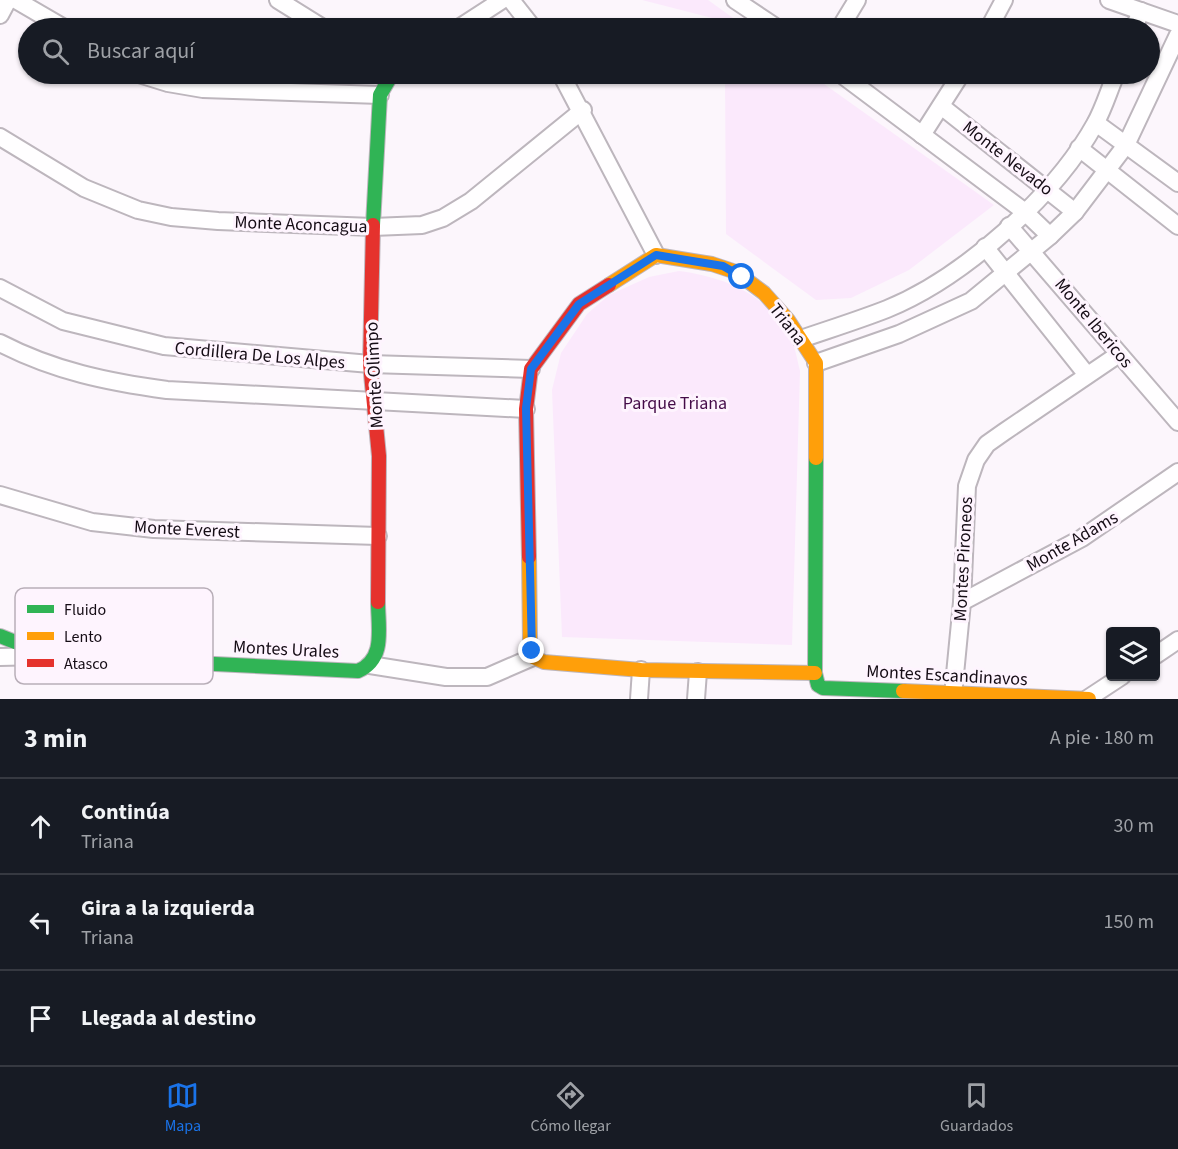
<!DOCTYPE html>
<html lang="es">
<meta charset="utf-8">
<style>
:root{--surface:#171b24;--page:#242831;--text:#f1f3f6;--muted:#9ea1a6;--line:#363941;--accent:#1a73e8}
body{margin:0;font-family:"Source Sans 3",sans-serif;background:var(--page);color:var(--text)}
.controls{position:absolute;right:18px;bottom:18px;display:grid;overflow:hidden;border-radius:6px;box-shadow:0 2px 4px #0004}
.controls button{width:54px;height:54px;display:grid;place-items:center;padding:0;border:0;border-bottom:2px solid var(--line);background:var(--surface);color:var(--text);font:30px sans-serif}
.stop{position:absolute;width:18px;height:18px;margin:-14px;border:4px solid #1a73e8;border-radius:50%;background:#fff}
.stop.end{background:#1a73e8;border-color:#fff;box-shadow:0 2px 6px #0008}
.list{margin:0;padding:0;list-style:none}
h2{display:flex;justify-content:space-between;align-items:center;height:78px;margin:0;padding:0 24px;font-size:26px}
h2 small{font-size:20px;font-weight:400;color:var(--muted)}
.list li{display:grid;grid-template-columns:39px 1fr auto;gap:18px;align-items:center;box-sizing:border-box;height:96px;padding:0 24px;border-top:2px solid var(--line)}
.list b{display:block;font-size:22px;white-space:nowrap}
.list p{margin:0;font-size:20px;white-space:nowrap;color:var(--muted)}
.list em{font-size:20px;font-style:normal;color:var(--muted)}
.icon{flex:none;width:33px;height:33px;fill:none;stroke:currentColor;stroke-width:2;stroke-linecap:round;stroke-linejoin:round}
.map{position:relative;flex:none;width:1178px;height:699px;overflow:hidden}
.search{position:absolute;background:var(--surface);box-shadow:0 2px 4px #0004;left:18px;right:18px;top:18px;height:66px;display:flex;align-items:center;gap:15px;box-sizing:border-box;padding:0 21px;border-radius:33px;color:var(--muted);font-size:22px}
.sheet{height:366px;background:var(--surface)}
nav{display:flex;justify-content:space-around;align-items:center;box-sizing:border-box;height:84px;border-top:2px solid var(--line);background:var(--surface);font-size:16px;color:var(--muted)}
nav a{display:grid;justify-items:center;gap:3px}
nav .on{color:var(--accent)}
.map>svg:first-child{display:block}
.green{fill:#fbe9fc}
.lines{fill:none;stroke-linecap:round;stroke-linejoin:round}
.street-casing{stroke:#bdb6bd;stroke-width:20}
.fast-casing{stroke:#bdb6bd;stroke-width:16}
.slow-casing{stroke:#bdb6bd;stroke-width:16}
.jam-casing{stroke:#bdb6bd;stroke-width:16}
.street{stroke:#fffeff;stroke-width:16}
.fast{stroke:#30b455;stroke-width:14}
.slow{stroke:#ff9f0a;stroke-width:14}
.jam{stroke:#e5322d;stroke-width:14}
.route{stroke:#1a73e8;stroke-width:8}
.labels{text-anchor:middle;stroke-width:6;stroke-linejoin:round;paint-order:stroke}
.street-label{font-size:18px;fill:#150c15;stroke:#fef4fe}
.park-label{font-size:18px;fill:#440b48;stroke:#fef4fe}
.key{fill:#fef4fe;stroke:#b8aeb8;stroke-width:1.5}
.key-label{font-size:16px;fill:#150c15}
</style>
<div class="map">
<svg width="1178" height="699" viewBox="0 0 1178 699">
<rect width="100%" height="100%" fill="#fcf6fc"/>
<!-- green -->
<g class="green">
<polygon points="642,0 708,0 747,28 725,28 724,21"/>
<polygon points="725,74 810,74 994,205 909,270 851,298 816,300 726,234"/>
<path d="M679,271C724,277 765,293 789,335C795,345 797,359 800,371L792,645L562,637L552,390L561,353L587,314L609,295L649,277Z"/>
</g>
<g class="lines">
<defs>
<g id="street">
<polyline points="16,0 64,28"/>
<polyline points="278,0 323,28"/>
<polyline points="511,0 533,28"/>
<polyline points="735,0 777,28"/>
<polyline points="1109,0 1178,24"/>
<polyline points="0,15 8,0"/>
<polyline points="459,28 502,0"/>
<polyline points="840,28 857,0"/>
<polyline points="989,28 1004,0"/>
<polyline points="1134,28 1141,11"/>
<polyline points="139,74 168,83 203,89 380,95"/>
<polyline points="561,74 656,255"/>
<polyline points="841,74 1025,212 1050,236"/>
<polyline points="941,106 1075,212"/>
<polyline points="1096,123 1178,183"/>
<polyline points="922,135 961,74"/>
<polyline points="0,137 84,188 138,210 171,217 218,221 373,227 422,225 443,218 471,201 583,110"/>
<polyline points="1079,148 1178,226"/>
<polyline points="1009,226 1178,422"/>
<polyline points="985,247 1087,375"/>
<polyline points="0,288 63,321 164,346 370,364 531,369"/>
<path d="M801,339C830,329 859,320 887,309C963,278 1055,196 1095,124C1104,108 1109,90 1116,74"/>
<path d="M0,343C54,371 108,382 167,390L526,409"/>
<polyline points="816,363 899,334 971,301 1050,236 1075,212 1126,145 1178,35"/>
<polyline points="0,495 92,522 154,529 378,536"/>
<polyline points="962,602 1082,538 1178,472"/>
<polyline points="1156,655 1178,640"/>
<polyline points="0,657 43,656"/>
<polyline points="370,665 446,677 487,677 533,657"/>
<polyline points="953,695 962,602 967,486 976,460 987,444 1004,432 1119,354"/>
<polyline points="639,699 641,670"/>
<polyline points="696,699 698,672"/>
<polyline points="1087,699 1122,676"/>
</g>
<g id="fast">
<polyline points="373,225 380,95 392,74"/>
<polyline points="816,458 815,673 818,685 823,688 903,691"/>
<path d="M0,636L50,656L358,671C386,659 378,628 378,602"/>
</g>
<g id="slow">
<polyline points="609,285 656,255 712,264 736,272 764,293 788,320 816,363 816,458"/>
<polyline points="529,557 530,642 533,657 544,662 641,670 815,673"/>
<polyline points="903,691 1089,699"/>
</g>
<g id="jam">
<polyline points="373,225 370,364 379,456 378,602"/>
<polyline points="529,557 526,409 531,369 579,304 609,285"/>
</g>
</defs>
<!-- street casing -->
<use href="#street" class="street-casing"/>
<!-- fast casing -->
<use href="#fast" class="fast-casing"/>
<!-- slow casing -->
<use href="#slow" class="slow-casing"/>
<!-- jam casing -->
<use href="#jam" class="jam-casing"/>
<!-- street -->
<use href="#street" class="street"/>
<!-- fast -->
<use href="#fast" class="fast"/>
<!-- slow -->
<use href="#slow" class="slow"/>
<!-- jam -->
<use href="#jam" class="jam"/>
</g>
<g class="lines">
<!-- route -->
<polyline class="route" points="532,651 526,408 531,369 579,304 656,255 723,266 742,277"/>
</g>
<g class="labels">
<!-- street labels -->
<g class="street-label">
<text transform="translate(1008 158) rotate(38)" y="6">Monte Nevado</text>
<text transform="translate(301 224) rotate(2)" y="6">Monte Aconcagua</text>
<text transform="translate(1094 323) rotate(50)" y="6">Monte Ibericos</text>
<text transform="translate(788 324) rotate(52)" y="6">Triana</text>
<text transform="translate(260 355) rotate(5)" y="6">Cordillera De Los Alpes</text>
<text transform="translate(374 375) rotate(-93)" y="6">Monte Olimpo</text>
<text transform="translate(187 529) rotate(3)" y="6">Monte Everest</text>
<text transform="translate(1072 541) rotate(-30)" y="6">Monte Adams</text>
<text transform="translate(963 559) rotate(-87)" y="6">Montes Pironeos</text>
<text transform="translate(286 649) rotate(3)" y="6">Montes Urales</text>
<text transform="translate(947 675) rotate(3)" y="6">Montes Escandinavos</text>
</g>
<!-- park labels -->
<g class="park-label">
<text x="675" y="409">Parque Triana</text>
</g>
</g>
<!-- legend -->
<rect x="15" y="588" width="198" height="96" rx="9" class="key"/>
<rect x="27" y="605" width="27" height="8" fill="#30b455"/>
<rect x="27" y="632" width="27" height="8" fill="#ff9f0a"/>
<rect x="27" y="659" width="27" height="8" fill="#e5322d"/>
<g class="key-label">
<text x="64" y="615">Fluido</text>
<text x="64" y="642">Lento</text>
<text x="64" y="669">Atasco</text>
</g>
</svg>
<div class="controls">
<button><svg class="icon" aria-label="layers" viewBox="0 0 24 24"><path d="M12 4l9 5-9 5-9-5zM3 14l9 5 9-5"/></svg></button>
</div>
<div class="stop" style="left:742px;top:277px"></div>
<div class="stop end" style="left:532px;top:651px"></div>
<div class="search"><svg class="icon" aria-label="search" viewBox="0 0 24 24"><circle cx="10" cy="10" r="6"/><path d="M15 15l6 6"/></svg>Buscar aquí</div>
</div>
<section class="sheet">
<h2>3 min<small>A pie · 180 m</small></h2>
<ul class="list">
<li><svg class="icon" aria-label="ahead" viewBox="0 0 24 24"><path d="M12 20V5M6 11l6-6 6 6"/></svg><div><b>Continúa</b><p>Triana</p></div><em>30 m</em></li>
<li><svg class="icon" aria-label="left" viewBox="0 0 24 24"><path d="M17 20v-9H6M10 6l-5 5 5 5"/></svg><div><b>Gira a la izquierda</b><p>Triana</p></div><em>150 m</em></li>
<li><svg class="icon" aria-label="arrive" viewBox="0 0 24 24"><path d="M6 21V4h12l-3 4 3 4H6"/></svg><div><b>Llegada al destino</b></div></li>
</ul>
</section>
<nav>
<a class="on"><svg class="icon" aria-label="map" viewBox="0 0 24 24"><path d="M3 6l6-2 6 2 6-2v14l-6 2-6-2-6 2zM9 4v14M15 6v14"/></svg>Mapa</a>
<a><svg class="icon" aria-label="directions" viewBox="0 0 24 24"><path d="M12 3l9 9-9 9-9-9zM9 14v-3h6M13 9l2 2-2 2"/></svg>Cómo llegar</a>
<a><svg class="icon" aria-label="saved" viewBox="0 0 24 24"><path d="M7 4h10v16l-5-4-5 4z"/></svg>Guardados</a>
</nav>
